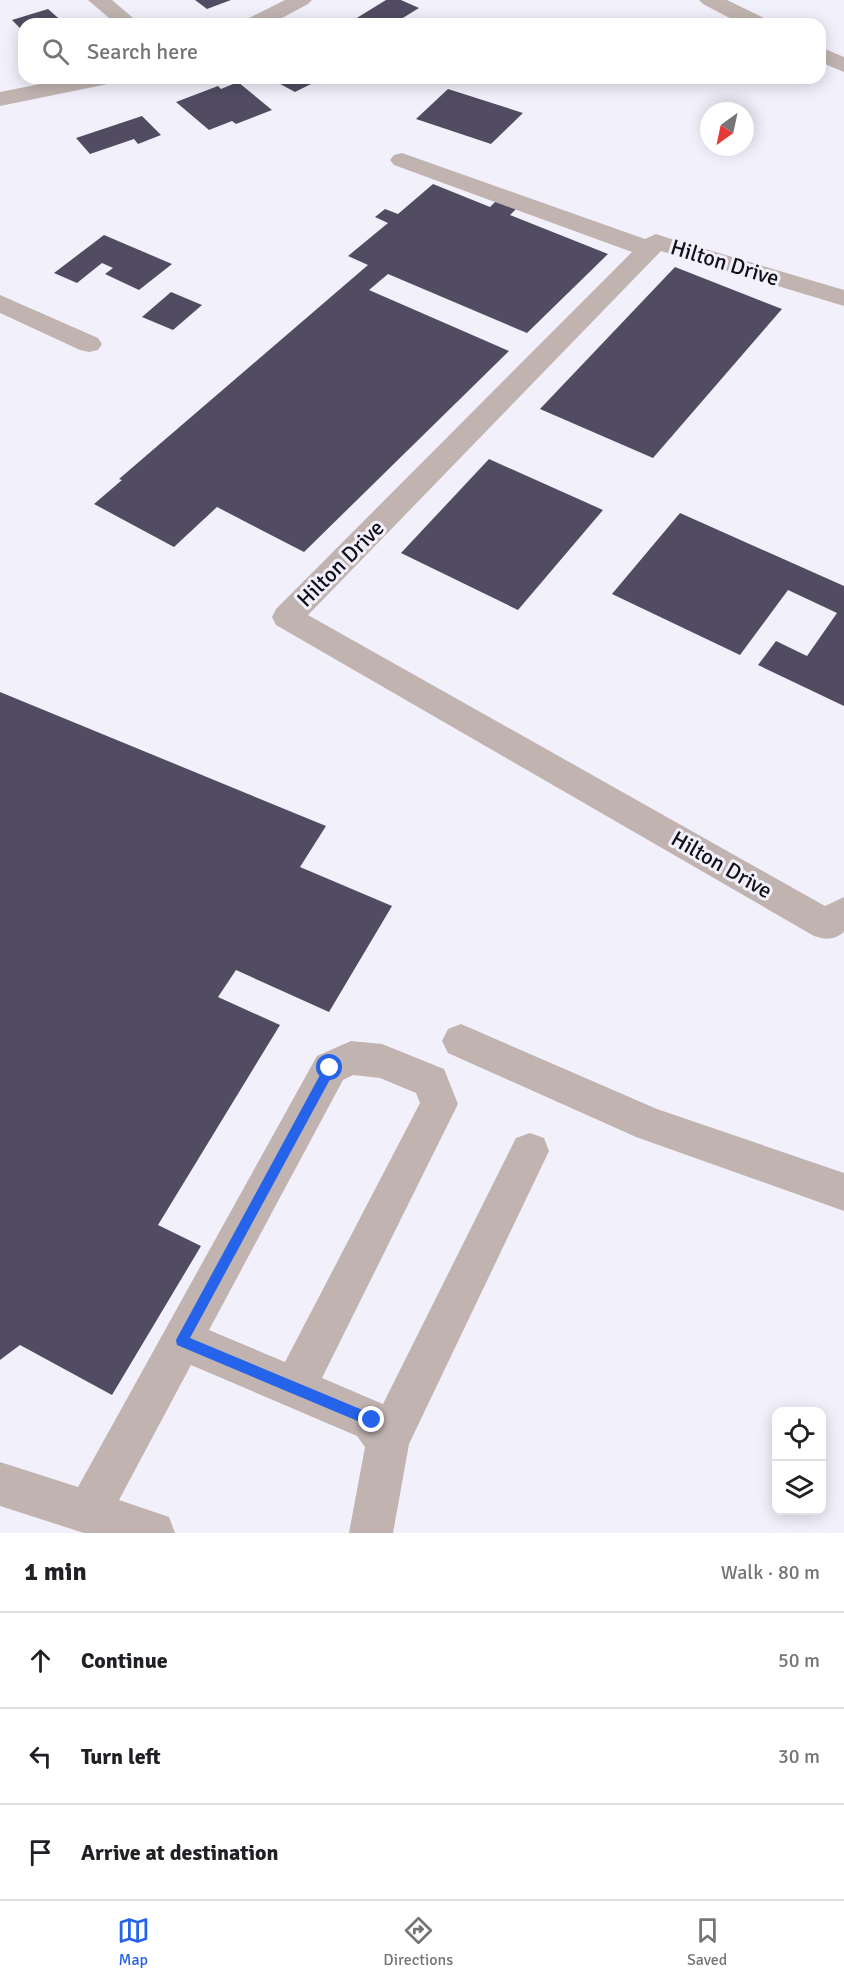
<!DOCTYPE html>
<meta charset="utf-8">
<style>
:root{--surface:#fff;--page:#f6f6f6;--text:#202124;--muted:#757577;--line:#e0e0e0;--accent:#2563eb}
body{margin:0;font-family:Signika,sans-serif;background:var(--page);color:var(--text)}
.controls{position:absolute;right:18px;bottom:18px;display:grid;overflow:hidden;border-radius:12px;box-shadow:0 3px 15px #0003}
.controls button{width:54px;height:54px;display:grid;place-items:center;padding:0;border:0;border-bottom:2px solid var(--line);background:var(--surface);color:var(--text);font:30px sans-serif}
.compass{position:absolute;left:700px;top:102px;width:54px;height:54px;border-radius:50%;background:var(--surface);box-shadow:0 3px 15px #0003;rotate:213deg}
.stop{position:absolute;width:18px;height:18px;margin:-14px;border:4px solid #2563eb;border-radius:50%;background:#fff}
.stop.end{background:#2563eb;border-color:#fff;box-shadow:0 2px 6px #0008}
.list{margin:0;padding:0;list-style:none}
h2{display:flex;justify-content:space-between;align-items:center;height:78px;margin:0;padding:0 24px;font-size:26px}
h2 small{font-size:20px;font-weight:400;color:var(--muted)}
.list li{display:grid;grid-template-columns:39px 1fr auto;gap:18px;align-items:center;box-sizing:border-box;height:96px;padding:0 24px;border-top:2px solid var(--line)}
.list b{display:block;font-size:22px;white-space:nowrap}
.list em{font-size:20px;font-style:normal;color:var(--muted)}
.icon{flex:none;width:33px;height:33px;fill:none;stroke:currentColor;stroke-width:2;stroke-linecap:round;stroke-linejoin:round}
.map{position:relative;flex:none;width:844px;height:1533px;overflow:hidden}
.search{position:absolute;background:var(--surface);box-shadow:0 3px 15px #0003;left:18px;right:18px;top:18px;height:66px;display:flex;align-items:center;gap:15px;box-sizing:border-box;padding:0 21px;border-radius:18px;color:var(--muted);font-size:22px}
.sheet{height:366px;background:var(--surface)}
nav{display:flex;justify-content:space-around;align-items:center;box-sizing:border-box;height:84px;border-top:2px solid var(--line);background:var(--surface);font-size:16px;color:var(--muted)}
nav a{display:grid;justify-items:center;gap:3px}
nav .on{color:var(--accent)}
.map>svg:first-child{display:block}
.building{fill:#514c62}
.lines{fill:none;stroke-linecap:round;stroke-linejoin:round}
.minor{fill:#c1b4b0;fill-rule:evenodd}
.route{fill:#2563eb}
.labels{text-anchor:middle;stroke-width:6;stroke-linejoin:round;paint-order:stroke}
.street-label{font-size:22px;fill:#110f18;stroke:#f2f0fb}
</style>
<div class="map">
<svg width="844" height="1533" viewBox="0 0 844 1533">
<rect width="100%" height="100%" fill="#f2f0fb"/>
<!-- building -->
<g class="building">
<polygon points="195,0 231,0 207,9"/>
<polygon points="386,0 401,0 419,8 393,24 347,24"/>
<polygon points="48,9 65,24 24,24 24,32 12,20"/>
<polygon points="269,78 317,78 319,80 295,92"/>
<polygon points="238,82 272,110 236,124 232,121 209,130 176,102 218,86 221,89"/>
<polygon points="448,89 523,113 491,144 416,119"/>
<polygon points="142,116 161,135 138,144 134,139 90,154 76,138"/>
<polygon points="433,184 490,207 496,201 516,209 510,215 608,254 527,333 388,274 369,290 509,351 304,552 217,507 174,547 94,504 122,480 119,479 368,265 348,256 388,223 375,217 385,209 398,214"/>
<polygon points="104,235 172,264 139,290 105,274 113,268 102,263 77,283 54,273"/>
<polygon points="675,267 782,309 653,458 540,409"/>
<polygon points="171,292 202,305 173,330 142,317"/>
<polygon points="489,459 603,510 518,610 401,553"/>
<polygon points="680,513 844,586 844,706 758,665 776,641 807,656 837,613 788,590 740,655 612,594"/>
<polygon points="0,692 326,826 300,867 392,906 329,1012 236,970 218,997 280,1025 158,1225 201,1246 112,1395 20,1345 0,1360"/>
</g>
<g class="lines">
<!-- minor -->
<g class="minor">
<polygon points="88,0 112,0 140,24 116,24"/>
<polygon points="285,0 312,0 308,4 271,24 244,24 247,19"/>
<polygon points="699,0 727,0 766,19 769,24 741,24 703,4"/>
<polygon points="820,47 844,57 844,72 820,62"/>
<polygon points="70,78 114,78 111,83 103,85 0,106 0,92"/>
<path d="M402,153L645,239L656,234L665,237L844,290V306L661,251L308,615L825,906L844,897V932C834,940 826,940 814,936L276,625L272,617L276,609L632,252L394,165L390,160L394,155Z"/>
<polygon points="0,295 98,338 102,344 98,350 89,352 80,350 0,313"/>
<polygon points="461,1024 657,1109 844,1173 844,1211 636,1137 448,1053 442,1041 448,1029"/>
<path d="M351,1041L382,1044L444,1069L458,1104L322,1378L383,1404L516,1138L530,1133L544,1138L549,1151L409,1444L393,1533H349L365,1447L357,1436L191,1365L119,1500L169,1517L175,1533H84L0,1506V1462L78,1487L317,1056ZM353,1075L380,1078L416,1093L420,1103L285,1362L209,1330L343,1080Z"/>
</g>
</g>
<!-- route -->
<polygon class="route" points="330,1063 336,1068 334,1072 190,1338 377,1416 379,1420 377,1425 372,1427 177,1345 176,1340 326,1064"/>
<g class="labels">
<!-- street labels -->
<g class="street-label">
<text transform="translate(725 262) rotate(17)" y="8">Hilton Drive</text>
<text transform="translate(340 563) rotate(-45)" y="8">Hilton Drive</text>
<text transform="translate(722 864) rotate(30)" y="8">Hilton Drive</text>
</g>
</g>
</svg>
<div class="controls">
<button><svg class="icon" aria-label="locate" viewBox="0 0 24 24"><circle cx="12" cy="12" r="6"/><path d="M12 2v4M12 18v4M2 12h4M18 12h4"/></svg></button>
<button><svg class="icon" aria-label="layers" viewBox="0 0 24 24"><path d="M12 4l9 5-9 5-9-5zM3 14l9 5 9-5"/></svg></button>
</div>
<svg class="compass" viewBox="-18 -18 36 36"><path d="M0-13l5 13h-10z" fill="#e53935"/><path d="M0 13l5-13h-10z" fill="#757577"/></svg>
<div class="stop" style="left:330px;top:1068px"></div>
<div class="stop end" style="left:372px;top:1420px"></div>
<div class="search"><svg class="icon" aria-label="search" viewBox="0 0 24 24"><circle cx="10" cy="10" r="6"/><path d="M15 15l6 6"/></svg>Search here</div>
</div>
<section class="sheet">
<h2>1 min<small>Walk · 80 m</small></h2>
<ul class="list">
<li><svg class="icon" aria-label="ahead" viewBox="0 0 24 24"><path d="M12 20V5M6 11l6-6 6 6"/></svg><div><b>Continue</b></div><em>50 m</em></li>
<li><svg class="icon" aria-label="left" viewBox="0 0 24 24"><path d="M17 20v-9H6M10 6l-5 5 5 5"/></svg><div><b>Turn left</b></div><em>30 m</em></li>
<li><svg class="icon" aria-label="arrive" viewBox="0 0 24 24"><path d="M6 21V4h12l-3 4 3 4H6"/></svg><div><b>Arrive at destination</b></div></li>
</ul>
</section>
<nav>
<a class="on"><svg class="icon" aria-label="map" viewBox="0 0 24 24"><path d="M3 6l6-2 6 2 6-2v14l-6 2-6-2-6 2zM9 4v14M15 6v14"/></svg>Map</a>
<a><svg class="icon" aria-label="directions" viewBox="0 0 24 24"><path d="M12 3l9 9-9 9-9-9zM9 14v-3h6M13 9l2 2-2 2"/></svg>Directions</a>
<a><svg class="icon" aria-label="saved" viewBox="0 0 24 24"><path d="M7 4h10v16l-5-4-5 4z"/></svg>Saved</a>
</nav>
